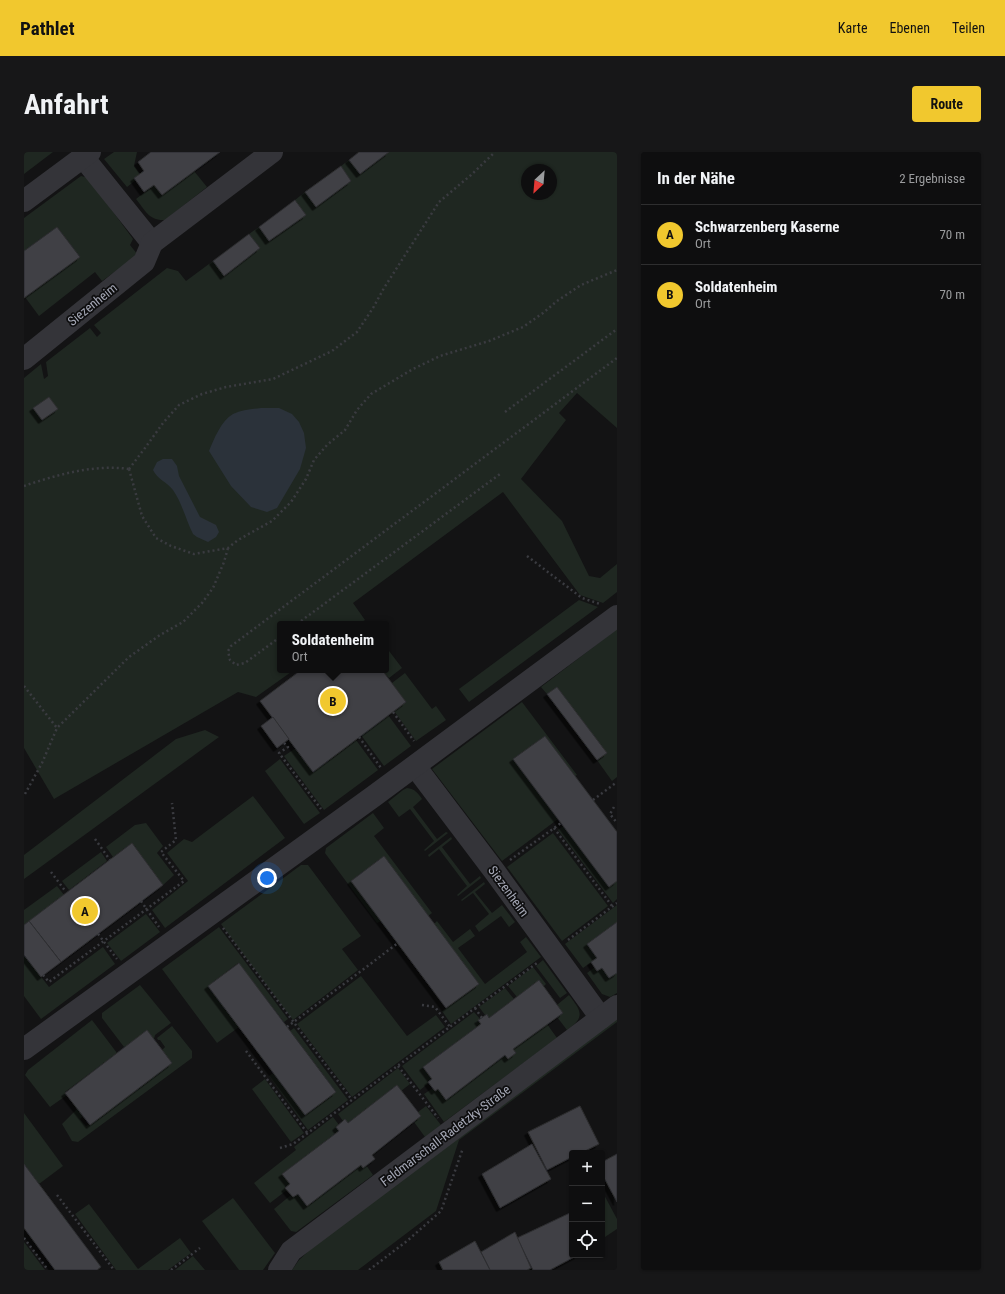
<!DOCTYPE html>
<html lang="de">
<meta charset="utf-8">
<style>
:root{--surface:#0e0e0f;--page:#171718;--text:#f1f3f6;--muted:#9b9c9e;--line:#2e2e2f;--accent:#f1c82e}
body{margin:0;font-family:"Roboto Condensed",sans-serif;background:var(--page);color:var(--text)}
.controls{position:absolute;right:12px;bottom:12px;display:grid;overflow:hidden;border-radius:4px;box-shadow:0 1px 3px #0004}
.controls button{width:36px;height:36px;display:grid;place-items:center;padding:0;border:0;border-bottom:1px solid var(--line);background:var(--surface);color:var(--text);font:20px sans-serif}
.compass{position:absolute;left:497px;top:12px;width:36px;height:36px;border-radius:50%;background:var(--surface);box-shadow:0 1px 3px #0004;rotate:206deg}
.you{position:absolute;left:243px;top:726px;width:14px;height:14px;margin:-10px;border:3px solid #fff;border-radius:50%;background:#1a73e8;box-shadow:0 0 0 6px #1a73e833}
.badge{display:grid;place-items:center;width:26px;height:26px;border-radius:50%;background:var(--accent);color:#111;font-size:13px;font-weight:700}
.pin{position:absolute;translate:-50% -50%;border:2px solid #fff;box-shadow:0 1px 4px #0006}
.popup{position:absolute;left:253px;top:469px;width:112px;height:52px;box-sizing:border-box;display:grid;place-content:center;border-radius:4px;background:var(--surface);filter:drop-shadow(0 1px 3px #0005);font-size:13px;white-space:nowrap;color:var(--muted)}
.popup b{font-size:15px;color:var(--text)}
.popup::after{content:'';position:absolute;left:50%;top:100%;margin-left:-8px;border:8px solid transparent;border-top-color:var(--surface)}
.list{margin:0;padding:0;list-style:none}
h2{display:flex;justify-content:space-between;align-items:center;height:52px;margin:0;padding:0 16px;font-size:17px}
h2 small{font-size:13px;font-weight:400;color:var(--muted)}
.list li{display:grid;grid-template-columns:26px 1fr auto;gap:12px;align-items:center;box-sizing:border-box;height:60px;padding:0 16px;border-top:1px solid var(--line)}
.list b{display:block;font-size:15px;white-space:nowrap}
.list p{margin:0;font-size:13px;white-space:nowrap;color:var(--muted)}
.list em{font-size:13px;font-style:normal;color:var(--muted)}
.icon{flex:none;width:22px;height:22px;fill:none;stroke:currentColor;stroke-width:2;stroke-linecap:round;stroke-linejoin:round}
.map{position:relative;flex:none;width:593px;height:1118px;overflow:hidden;border-radius:4px}
header{display:flex;align-items:center;gap:24px;box-sizing:border-box;height:56px;padding:0 20px;background:var(--accent);color:#111}
header strong{font-size:19px}
nav{display:flex;gap:22px;margin-inline-start:auto;font-size:14px}
.intro{display:flex;align-items:center;justify-content:space-between;box-sizing:border-box;height:96px;padding:0 24px}
h1{margin:0;font-size:28px}
.button{padding:10px 18px;border-radius:4px;background:var(--accent);color:#111;font-size:14px;font-weight:700}
main{display:flex;gap:24px;padding:0 24px}
aside{flex:1;background:var(--surface);border-radius:4px;box-shadow:0 1px 3px #0004}
.map>svg:first-child{display:block}
.green{fill:#1f2721;fill-rule:evenodd}
.water{fill:#2b323a}
.building{fill:#3f4044;stroke:#2d2d30;filter:url(#shadow)}
.lines{fill:none;stroke-linecap:round;stroke-linejoin:round}
.path{stroke:#3a3b40;stroke-width:2.5;stroke-dasharray:2 3;stroke-linecap:butt}
.minor{stroke:#343439;stroke-width:22}
.labels{text-anchor:middle;stroke-width:3.5;stroke-linejoin:round;paint-order:stroke}
.street-label{font-size:13px;fill:#a4a7b5;stroke:#0e0e0f}
</style>
<header>
<strong>Pathlet</strong>
<nav><a>Karte</a><a>Ebenen</a><a>Teilen</a></nav>
</header>
<div class="intro"><h1>Anfahrt</h1><a class="button">Route</a></div>
<main>
<div class="map">
<svg width="593" height="1118" viewBox="0 0 593 1118">
<defs>
<filter id="shadow"><feDropShadow dx="-3.5" dy="3.5" stdDeviation="0" flood-color="#0009"/></filter>
</defs>
<rect width="100%" height="100%" fill="#131314"/>
<!-- green -->
<g class="green">
<polygon points="0,0 29,0 0,22"/>
<polygon points="90,0 113,0 110,14 116,22 110,26 112,28 103,35 80,7"/>
<path d="M365,0H593V276L553,241L535,261L542,268L497,327L538,369L565,424L576,426L593,412V440L579,451L556,443L479,340L329,451L341,468L335,472H256V518H270L232,545L214,540L30,647L0,596V226L17,212L20,227L24,224L22,210L66,176L73,185L77,181L70,173L143,116L154,119L162,129L189,109L200,124L236,96L225,82L235,75L246,89L281,63L271,48L281,40L292,55L327,29L317,14L325,8L336,22ZM503,18H527V42H503Z"/>
<path d="M170,19L183,35L141,68C125,69 121,58 112,47L130,33Z"/>
<polygon points="57,24 61,25 65,27 109,87 106,93 114,103 78,129 71,120 15,164 1,145 56,105 33,75 0,99 0,66"/>
<polygon points="555,448 574,455 445,550 435,537"/>
<polygon points="593,477 593,625 588,629 573,608 582,601 533,535 523,542 517,535"/>
<polygon points="362,495 378,516 365,526 358,518 362,518"/>
<polygon points="381,521 408,557 412,554 422,568 392,589 370,559 382,550 368,531"/>
<polygon points="498,550 553,623 551,624 521,584 489,607 534,667 478,709 408,617"/>
<polygon points="364,563 387,594 360,614 337,583"/>
<polygon points="181,578 195,585 0,727 0,703 152,587"/>
<polygon points="332,588 354,618 300,658 260,604 272,596 289,620"/>
<polygon points="256,607 296,661 280,672 241,619"/>
<path d="M383,636C391,637 394,641 398,647L389,655L413,687L422,680L424,681L401,699L400,698L410,689L386,657L375,665L364,650L379,638Z"/>
<polygon points="229,644 261,686 141,776 128,758 164,729 143,701 160,687 168,690"/>
<polygon points="349,661 360,676 350,684 408,761 404,764 360,704 327,729 357,769 353,771 301,701 302,696"/>
<polygon points="122,671 139,694 133,701 150,723 139,733 108,691 89,705 82,695 111,673"/>
<polygon points="539,674 593,729 593,747 589,751 534,678"/>
<polygon points="529,681 584,754 538,789 483,715"/>
<polygon points="427,685 428,687 418,695 446,732 456,724 457,726 434,744 433,743 443,734 415,697 405,705 404,703"/>
<polygon points="77,700 83,709 45,738 38,729"/>
<polygon points="277,713 284,713 337,784 318,797 334,818 269,868 197,772"/>
<polygon points="460,730 461,732 451,740 468,761 478,753 491,770 485,775 477,764 455,780 451,774 465,762 449,741 438,749 437,748"/>
<polygon points="33,734 40,743 0,773 0,758"/>
<polygon points="593,753 593,770 563,792 573,806 559,816 541,792"/>
<polygon points="122,762 136,780 97,809 83,791"/>
<polygon points="413,769 429,790 446,777 451,784 434,796 461,832 503,800 496,790 502,785 517,805 427,872 418,859 455,832 410,772"/>
<polygon points="195,775 264,867 260,870 214,811 184,834 215,875 193,891 138,817"/>
<polygon points="79,795 91,812 17,867 0,844 0,803 25,835"/>
<polygon points="519,808 543,841 536,846 512,814"/>
<polygon points="509,815 522,832 520,834 515,829 493,845 484,834"/>
<polygon points="571,815 573,819 578,816 585,826 593,821 593,841 586,845 578,842 563,821"/>
<polygon points="337,824 383,884 412,863 421,875 328,945 273,872"/>
<polygon points="116,833 147,871 131,883 130,887 100,895 78,866 78,861"/>
<polygon points="481,836 490,847 465,866 463,862 461,863 455,855"/>
<path d="M545,843C557,859 562,865 543,878L533,865L539,861L533,853Z"/>
<polygon points="450,860 456,867 454,868 457,872 399,915 408,927 404,929 405,931 396,938 378,914"/>
<polygon points="593,864 593,870 435,988 412,1059 334,1118 268,1118 275,1108 306,1079"/>
<polygon points="68,868 93,901 41,940 43,943 26,955 1,923 4,918"/>
<polygon points="523,872 533,886 420,970 400,942 409,936 411,939 414,937 422,947 481,903 484,907 492,901 489,897"/>
<polygon points="148,874 168,899 168,906 54,990 48,989 38,972 53,957 59,964 56,967 62,974 65,972 66,973 141,895 136,888 134,888 133,886"/>
<polygon points="270,876 324,948 284,978 245,924 249,921 281,963 312,940 266,879"/>
<polygon points="374,916 386,932 377,939 373,933 324,971 321,968 319,969 314,962"/>
<polygon points="241,927 280,981 267,990 228,937"/>
<polygon points="402,954 417,973 401,985 390,970 397,964 394,960"/>
<polygon points="0,961 39,1014 15,1032 0,1012"/>
<polygon points="309,965 315,973 315,979 258,1022 266,1032 261,1036 263,1038 246,1051 230,1031 272,998 270,995"/>
<polygon points="337,1013 339,1016 342,1013 349,1023 272,1080 267,1079 250,1057 267,1043 269,1045 274,1042 283,1054"/>
<polygon points="578,1039 593,1067 593,1077 578,1087"/>
<polygon points="209,1046 251,1101 239,1118 215,1118 178,1069"/>
<polygon points="65,1052 114,1117 156,1086 167,1101 144,1118 92,1118 51,1062"/>
<polygon points="0,1090 21,1118 0,1118"/>
<polygon points="169,1104 181,1118 151,1118"/>
</g>
<!-- water -->
<g class="water">
<path d="M237,256H255L268,262L275,270L280,281L282,296L276,317L253,356L243,360L227,355L207,334L185,299C190,287 197,269 209,262C218,258 228,257 237,256Z"/>
<path d="M139,307H148L153,314L155,324L176,365L192,373L195,380L192,385L184,390L173,385L169,382C162,368 158,351 149,338C143,330 133,327 129,318L133,310Z"/>
</g>
<!-- building -->
<g class="building">
<polygon points="127,0 196,0 138,43 130,33 120,40 110,26 120,19 114,10"/>
<polygon points="335,0 365,0 336,22 325,8"/>
<polygon points="317,14 327,29 292,55 281,40"/>
<polygon points="271,48 282,63 245,89 235,75"/>
<polygon points="33,75 56,105 0,146 0,99"/>
<polygon points="225,82 236,96 200,124 189,109"/>
<polygon points="25,245 34,257 18,268 9,256"/>
<polygon points="277,518 358,518 382,550 289,620 236,549"/>
<polygon points="533,535 583,601 573,608 523,542"/>
<polygon points="249,565 265,587 253,596 237,574"/>
<polygon points="521,584 593,680 593,729 585,735 489,607"/>
<polygon points="108,691 139,733 37,810 5,769"/>
<polygon points="360,704 455,832 422,856 327,729"/>
<polygon points="5,769 37,810 17,825 0,803 0,773"/>
<polygon points="593,770 593,821 585,826 578,816 573,819 567,810 573,806 563,792"/>
<polygon points="215,811 312,940 281,963 184,834"/>
<polygon points="515,828 539,861 489,897 492,901 484,907 481,903 422,948 414,937 411,939 404,930 408,927 399,915 457,872 454,868 456,867 463,862 465,866"/>
<polygon points="123,878 148,911 66,973 41,941"/>
<polygon points="373,933 397,964 348,1003 351,1007 339,1016 337,1013 283,1054 274,1042 269,1045 261,1036 266,1032 258,1022 315,979 312,975 319,969 321,967 324,971"/>
<polygon points="556,954 575,992 557,1001 548,1001 548,1005 523,1018 504,980"/>
<polygon points="508,992 527,1027 476,1056 458,1022"/>
<polygon points="593,1002 593,1050 578,1022 578,1010"/>
<polygon points="0,1012 77,1115 73,1118 31,1118 0,1076"/>
<polygon points="548,1060 548,1103 554,1103 526,1118 509,1118 493,1086"/>
<polygon points="491,1080 507,1116 503,1118 466,1118 457,1100"/>
<polygon points="451,1089 466,1118 419,1118 415,1110"/>
</g>
<g class="lines">
<!-- path -->
<g class="path">
<polyline points="481,260 593,177"/>
<polyline points="105,317 118,364 132,386 147,394 170,402 204,396 214,388 248,369 267,350 282,327 290,308 303,293 321,278 333,258 347,242 389,217 416,204 465,189 499,175 519,161 533,149 557,133 593,118"/>
<polyline points="105,317 121,296 139,271 155,253 178,242 202,235 249,227 308,199 333,180 349,156 360,136 415,50 447,23 471,0"/>
<path d="M0,334C32,323 70,312 105,317"/>
<polyline points="503,404 558,446 576,452"/>
<polyline points="273,472 476,322"/>
<polyline points="256,485 221,511 212,513 206,508 204,499 207,494 593,206"/>
<polyline points="0,534 33,576 105,505 136,483 159,470 178,451 189,436 200,410 204,396"/>
<polyline points="369,560 390,589"/>
<polyline points="335,585 357,616"/>
<polyline points="260,591 264,595 255,601 297,657"/>
<polyline points="1,642 18,611 33,576"/>
<polyline points="569,648 593,630"/>
<polyline points="590,655 586,662 593,671"/>
<polyline points="530,676 588,754"/>
<polyline points="71,687 86,708"/>
<polyline points="486,708 537,671"/>
<polyline points="27,720 42,740"/>
<polyline points="117,749 135,775"/>
<polyline points="199,776 328,948"/>
<polyline points="74,782 93,807"/>
<polyline points="544,788 593,751"/>
<polyline points="19,823 25,830 160,729 137,700 152,688 148,651"/>
<polyline points="398,853 411,855 426,875"/>
<polyline points="451,856 458,866"/>
<polyline points="263,875 374,791"/>
<polyline points="222,899 284,982"/>
<polyline points="374,914 414,966"/>
<polyline points="256,996 269,992 451,856 513,811"/>
<polyline points="33,1043 90,1118"/>
<polyline points="0,1086 24,1118"/>
<polyline points="147,1118 176,1096"/>
<polyline points="345,1118 383,1089 417,1059 439,996"/>
</g>
<!-- minor -->
<g class="minor">
<polyline points="59,5 128,91"/>
<polyline points="0,49 66,0"/>
<polyline points="0,207 120,110 128,91 248,0"/>
<polyline points="391,614 471,720 577,866"/>
<polyline points="0,897 350,644 593,464"/>
<polyline points="255,1118 267,1099 593,854"/>
</g>
</g>
<g class="labels">
<!-- street labels -->
<g class="street-label">
<text transform="translate(68 152) rotate(-39)" y="5">Siezenheim</text>
<text transform="translate(485 739) rotate(54)" y="5">Siezenheim</text>
<text transform="translate(421 983) rotate(-37)" y="5">Feldmarschall-Radetzky-Straße</text>
</g>
</g>
</svg>
<div class="controls">
<button>+</button>
<button>−</button>
<button><svg class="icon" aria-label="locate" viewBox="0 0 24 24"><circle cx="12" cy="12" r="6"/><path d="M12 2v4M12 18v4M2 12h4M18 12h4"/></svg></button>
</div>
<svg class="compass" viewBox="-18 -18 36 36"><path d="M0-13l5 13h-10z" fill="#e53935"/><path d="M0 13l5-13h-10z" fill="#9b9c9e"/></svg>
<div class="you"></div>
<div class="pin badge" style="left:61px;top:759px">A</div>
<div class="pin badge" style="left:309px;top:549px">B</div>
<div class="popup"><b>Soldatenheim</b>Ort</div>
</div>
<aside>
<h2>In der Nähe<small>2 Ergebnisse</small></h2>
<ul class="list">
<li><span class="badge">A</span><div><b>Schwarzenberg Kaserne</b><p>Ort</p></div><em>70 m</em></li>
<li><span class="badge">B</span><div><b>Soldatenheim</b><p>Ort</p></div><em>70 m</em></li>
</ul>
</aside>
</main>
